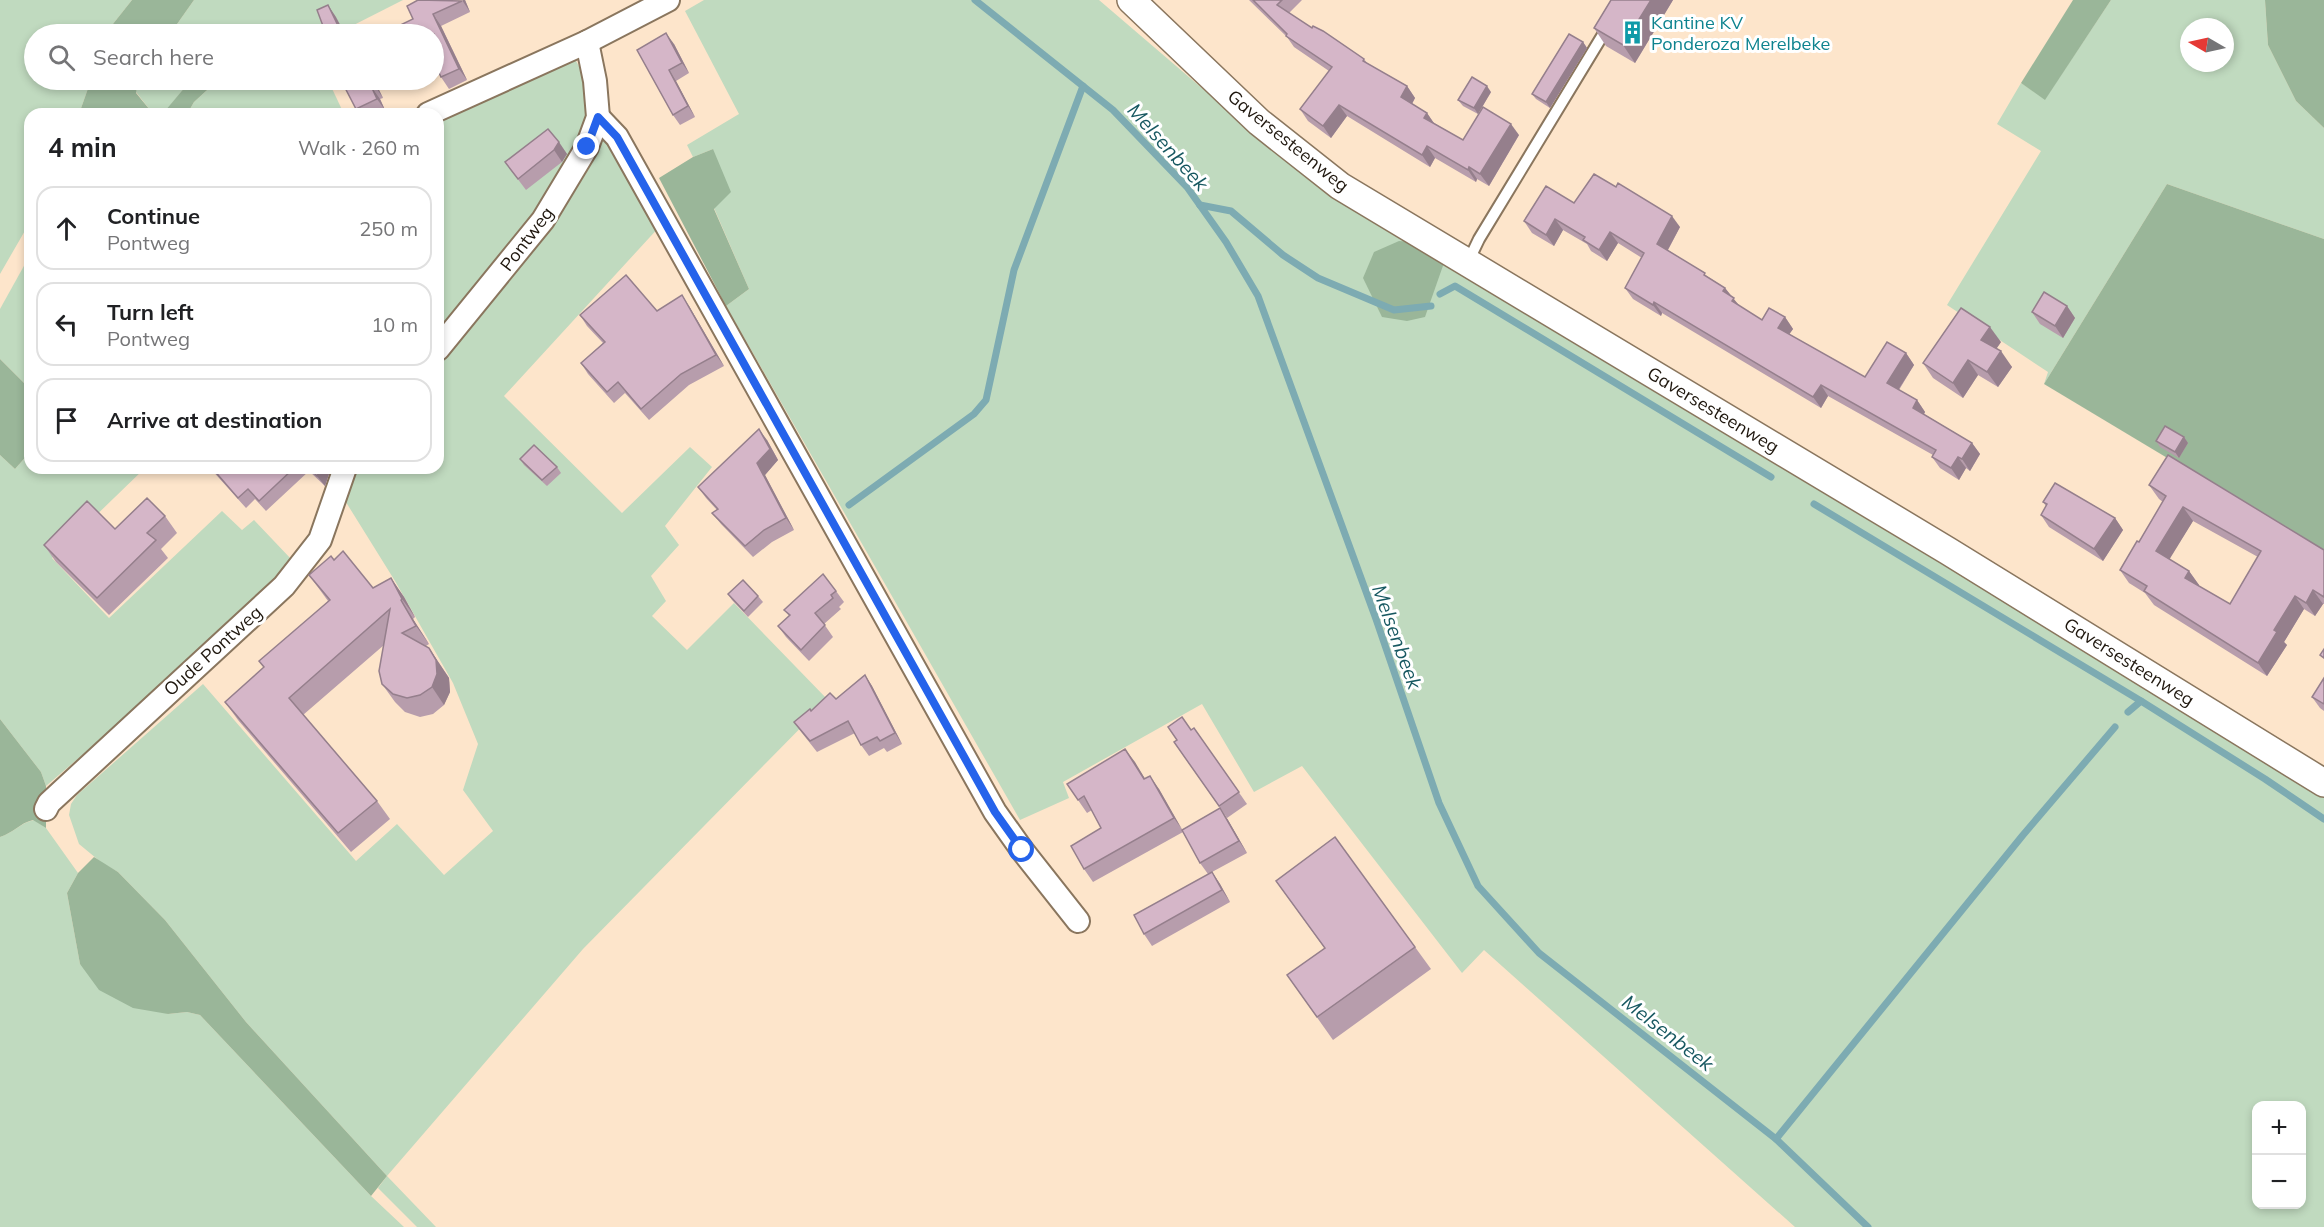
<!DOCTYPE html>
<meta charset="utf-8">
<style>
:root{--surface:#fff;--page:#f6f6f6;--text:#202124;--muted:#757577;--line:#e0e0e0}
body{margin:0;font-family:Mulish,sans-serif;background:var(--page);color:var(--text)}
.controls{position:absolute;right:18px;bottom:18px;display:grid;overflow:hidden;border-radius:12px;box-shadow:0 3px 9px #0003}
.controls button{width:54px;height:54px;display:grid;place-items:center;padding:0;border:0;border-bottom:2px solid var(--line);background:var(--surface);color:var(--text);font:30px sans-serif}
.compass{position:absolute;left:2180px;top:18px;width:54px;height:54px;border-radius:50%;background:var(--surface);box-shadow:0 3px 9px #0003;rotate:279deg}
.stop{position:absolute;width:18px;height:18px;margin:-14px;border:4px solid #2563eb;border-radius:50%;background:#fff}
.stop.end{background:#2563eb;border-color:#fff;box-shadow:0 2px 6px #0008}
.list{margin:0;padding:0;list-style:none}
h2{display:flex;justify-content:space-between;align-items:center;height:78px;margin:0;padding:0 24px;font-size:26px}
h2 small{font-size:20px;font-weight:400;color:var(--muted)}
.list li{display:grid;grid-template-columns:39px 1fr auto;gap:18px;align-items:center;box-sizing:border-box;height:84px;margin:0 12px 12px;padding:0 12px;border:2px solid var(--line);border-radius:18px}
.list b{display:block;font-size:22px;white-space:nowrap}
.list p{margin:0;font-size:20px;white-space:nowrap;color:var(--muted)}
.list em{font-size:20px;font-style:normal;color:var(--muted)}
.icon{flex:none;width:33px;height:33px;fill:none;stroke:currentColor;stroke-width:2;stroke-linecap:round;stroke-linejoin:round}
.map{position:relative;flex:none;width:2324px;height:1227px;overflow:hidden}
.search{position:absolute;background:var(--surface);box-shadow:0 3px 9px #0003;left:24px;top:24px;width:420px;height:66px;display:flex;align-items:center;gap:15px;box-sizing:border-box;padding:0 21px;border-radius:33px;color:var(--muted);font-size:22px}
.panel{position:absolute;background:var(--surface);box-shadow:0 3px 9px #0003;left:24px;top:108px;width:420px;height:366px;border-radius:18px}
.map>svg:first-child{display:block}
.green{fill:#c0dabf;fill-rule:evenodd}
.forest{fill:#9ab699}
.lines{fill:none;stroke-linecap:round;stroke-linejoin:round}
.stream{stroke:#7dabb2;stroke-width:7}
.service-casing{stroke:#8a765e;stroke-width:14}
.minor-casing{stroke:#8a765e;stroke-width:26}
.tertiary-casing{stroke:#8a765e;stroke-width:30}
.service{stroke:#fff;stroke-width:10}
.minor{stroke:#fff;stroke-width:22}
.tertiary{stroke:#fff;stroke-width:27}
.wall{fill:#b79dac;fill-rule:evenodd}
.shaded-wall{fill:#957f8c}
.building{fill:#d5b6c8;stroke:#957f8c;stroke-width:1.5;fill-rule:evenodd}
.route{stroke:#2563eb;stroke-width:8}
.labels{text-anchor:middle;stroke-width:6;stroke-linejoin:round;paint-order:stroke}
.culture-label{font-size:18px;fill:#0d838f;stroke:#fff;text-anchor:start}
.street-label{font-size:18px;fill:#1e160d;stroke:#fff}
.water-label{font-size:20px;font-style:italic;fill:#175861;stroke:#fff}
</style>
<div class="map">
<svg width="2324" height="1227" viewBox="0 0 2324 1227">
<rect width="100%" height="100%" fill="#fde5cb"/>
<!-- green -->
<g class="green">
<polygon points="0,0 132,0 105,34 34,34 34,80 91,80 79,114 30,114 30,222 0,274"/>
<polygon points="194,0 403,0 336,34 170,34"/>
<path d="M704,0H1099L1252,131L1445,260L2324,794V1227H1795L1484,950L1462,973L1302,766L1254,792L1202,704L1063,782L1069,798L1020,820L726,306L749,289L714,208L713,149L693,157L687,145L739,114L685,11ZM2256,1106H2302V1204H2256Z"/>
<path d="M2111,0H2265L2268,45L2296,101L2324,128V239L2167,184L2044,384L2048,372L1947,305L2041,151L1997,124L2021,83L2045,99ZM2189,27H2225V63H2189Z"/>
<polygon points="564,59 576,61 583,73 589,120 552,193 438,337 438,119"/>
<polygon points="138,80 191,80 165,112 150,110 136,92"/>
<polygon points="218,80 328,80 344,114 187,114 194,102"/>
<polygon points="608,137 661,225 504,396 622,513 690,447 712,467 665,526 679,545 651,576 666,601 652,616 687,650 734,603 828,700 583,949 387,1176 436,1227 417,1227 378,1188 387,1176 246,1022 165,920 118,872 102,863 79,844 69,815 71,804 77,795 203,684 356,861 397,824 444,875 493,831 463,790 478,744 453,683 395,581 344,499 356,468 438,468 438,365 558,219 591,165 601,142"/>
<polygon points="30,255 30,389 0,359 0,309"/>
<polygon points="30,452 30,468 145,468 52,558 109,618 222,511 242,530 254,520 292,560 291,567 162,687 46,786 41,772 0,719 0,455 15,469"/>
<path d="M34,820L46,828L78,873L67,893L80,964L168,1014L187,1012L200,1015L371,1196L404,1227H0V837C13,833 20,823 34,820Z"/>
</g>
<!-- forest -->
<g class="forest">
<polygon points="132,0 194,0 170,34 105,34"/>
<polygon points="2073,0 2111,0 2045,100 2021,83"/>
<polygon points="2265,0 2324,0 2324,128 2296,101 2268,45"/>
<polygon points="91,80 138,80 136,93 150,110 165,111 191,80 218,80 194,102 187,114 79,114"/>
<polygon points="713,149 731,192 714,209 749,289 726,306 659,178 693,157"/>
<polygon points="2167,184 2324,239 2324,552 2044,384"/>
<polygon points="1399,241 1414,242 1445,260 1425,317 1407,321 1382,317 1363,278 1374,252"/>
<polygon points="0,359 30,389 30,452 15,469 0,455"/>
<path d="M0,719L41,772L46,786V828L33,820C20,823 13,833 0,837Z"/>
<polygon points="94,857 118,872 165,920 246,1022 387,1176 371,1196 200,1015 187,1012 168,1014 133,1008 99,990 80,964 67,893 78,873"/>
</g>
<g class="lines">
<!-- stream -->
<g class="stream">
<polyline points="975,0 1113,110 1187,187 1226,242 1258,296 1376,619 1439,803 1478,886 1539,953 1776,1139 1868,1227"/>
<polyline points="1200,205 1231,211 1283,255 1318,278 1394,310 1431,306"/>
<polyline points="1440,294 1455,286 1771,477"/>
<polyline points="1814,504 2141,701"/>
<polyline points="849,505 974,414 986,400 1014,270 1083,86"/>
<polyline points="2128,712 2141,701 2265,779 2324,819"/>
<polyline points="1776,1139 2023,835 2115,727"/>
</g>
<defs>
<polyline id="service" points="1468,262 1479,239 1607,28"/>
<g id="minor">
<polyline points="428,114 587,42 668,0"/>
<polyline points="598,117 617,137 995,812 1022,850 1078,921"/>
<polyline points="438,349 543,220 587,147 598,117 595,81 587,42"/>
<polyline points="46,809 49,803 284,586 320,540 345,468"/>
</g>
<polyline id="tertiary" points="1131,0 1259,122 1340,186 1948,551 2324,783"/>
</defs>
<!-- service casing -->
<use href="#service" class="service-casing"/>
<!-- minor casing -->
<use href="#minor" class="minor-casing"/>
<!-- tertiary casing -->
<use href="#tertiary" class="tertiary-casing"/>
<!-- service -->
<use href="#service" class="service"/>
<!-- minor -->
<use href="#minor" class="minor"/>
<!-- tertiary -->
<use href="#tertiary" class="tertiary"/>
</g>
<!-- wall -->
<g class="wall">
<polygon points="465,0 470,12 441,26 467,80 449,89 441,77 434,34 392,29"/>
<polygon points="1249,0 1302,0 1289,13 1312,28 1364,59 1367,63 1407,86 1415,98 1412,104 1427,113 1434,123 1463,140 1519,135 1489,186 1477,179 1476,182 1435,158 1430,167 1347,116 1331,138 1308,121 1300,109 1329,71 1294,47 1287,37"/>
<polygon points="1611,0 1673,0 1635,63 1606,46 1594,28"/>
<polygon points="1583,42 1587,48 1550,108 1536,99 1532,94"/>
<polygon points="674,44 689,73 676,81 695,117 680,125 673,115 637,50"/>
<polygon points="341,80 374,80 383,98 380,99 385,110 378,114 360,114"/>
<polygon points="1491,92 1478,114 1463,106 1458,100"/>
<polygon points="548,129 567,154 562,162 526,190 505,162"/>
<polygon points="1574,203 1680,227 1668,250 1725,288 1739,306 1762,320 1785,317 1793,329 1789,334 1865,377 1906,353 1914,365 1899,390 1917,400 1925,412 1924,414 1972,443 1980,454 1970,471 1966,468 1959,480 1940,468 1932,457 1933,455 1828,396 1821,408 1662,313 1661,316 1633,299 1625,288 1642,258 1618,243 1607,261 1591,251 1587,244 1563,230 1554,246 1532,233 1524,221"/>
<polygon points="689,306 724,366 689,385 649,420 625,393 614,403 588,374 581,363 603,343 587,326 580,315 657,311"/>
<polygon points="2067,306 2075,318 2063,338 2040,324 2032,312"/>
<polygon points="2001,342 1996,349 2012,367 1998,387 1978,375 1963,398 1933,378 1923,363"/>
<polygon points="2184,437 2188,443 2179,458 2160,447 2156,441"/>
<polygon points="767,440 778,460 765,475 794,530 772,542 753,557 721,524 712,513 717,510 706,498 698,487"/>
<polygon points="520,459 557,467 561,473 547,486 524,465"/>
<polygon points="210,468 331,468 325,486 309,471 266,511 255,499 246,508"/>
<path d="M2149,485L2324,550V604H2323L2315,616L2304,609L2284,642L2287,645L2267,676L2154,605L2145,593L2129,583L2120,570L2139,542L2163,502L2159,499ZM2193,521L2258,557L2230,604L2198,586L2199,585L2189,571L2169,559Z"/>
<polygon points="2043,502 2115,518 2123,530 2103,561 2049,527 2041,515 2046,506"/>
<polygon points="165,516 177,533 161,549 168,558 109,615 56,562 44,545 115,529"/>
<polygon points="334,560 373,588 391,578 404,597 415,617 413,619 429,644 426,646 429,648 449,678 450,692 444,705 433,714 420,717 405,712 395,702 382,684 384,645 303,715 377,801 390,819 351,852 238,720 225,702 264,668 328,601 309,575"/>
<polygon points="836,591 844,602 839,607 841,609 824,624 833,637 809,661 786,637 778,626 789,616 784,610"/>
<polygon points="728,594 758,596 763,602 748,617 732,600"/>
<polygon points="865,675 872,686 902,744 887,752 884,748 869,756 861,745 855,733 817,752 802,733 794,722 811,711 836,699"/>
<polygon points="2324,678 2324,711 2320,708 2312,697"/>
<polygon points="1194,728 1247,804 1227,818 1174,742"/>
<polygon points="1125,749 1145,779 1159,789 1182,830 1220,808 1228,820 1247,853 1212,872 1220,884 1230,902 1152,946 1144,934 1208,874 1200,863 1183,832 1093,882 1084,869 1101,828 1092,810 1087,813 1078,800"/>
<polygon points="1276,881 1415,947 1431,969 1333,1040 1287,975 1325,949"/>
</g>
<!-- shaded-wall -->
<g class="shaded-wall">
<polygon points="462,0 465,0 470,12"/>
<polygon points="1651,0 1673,0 1635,63 1623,45"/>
<polygon points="328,5 336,17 345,34 342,34"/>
<polygon points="433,14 441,26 467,80 459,69"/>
<polygon points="666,33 674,44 689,73 682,63"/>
<polygon points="1583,42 1587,48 1550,108 1546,102"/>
<polygon points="669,70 676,81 695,117 688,106"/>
<polygon points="371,80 374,80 383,98"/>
<polygon points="1407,86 1415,98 1409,109 1401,97"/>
<polygon points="1487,86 1491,92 1478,114 1474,108"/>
<polygon points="372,88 380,99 385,110 377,99"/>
<polygon points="1339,105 1347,116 1331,138 1323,126"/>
<polygon points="1427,113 1435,125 1424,118"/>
<polygon points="1511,124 1519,135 1489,186 1480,174"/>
<polygon points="559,142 567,154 562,162 554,150"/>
<polygon points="1427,146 1435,158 1430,167 1422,155"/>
<polygon points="1469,167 1477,179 1476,182 1468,170"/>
<polygon points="1672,216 1680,227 1665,255 1657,244"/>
<polygon points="1555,219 1563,230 1554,246 1546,235"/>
<polygon points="1610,232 1618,243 1607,261 1599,250"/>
<polygon points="1725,288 1742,309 1740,313 1723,291"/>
<polygon points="682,295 689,306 724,366 716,355"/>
<polygon points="1654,302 1662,313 1661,316 1653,305"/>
<polygon points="2067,306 2075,318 2063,338 2055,326"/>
<polygon points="1785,317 1793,329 1786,339 1778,328"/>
<polygon points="1990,327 2001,342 1992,355 1981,340"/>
<polygon points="2001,351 2012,367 1998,387 1987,372"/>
<polygon points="1906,353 1914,365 1895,395 1887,383"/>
<polygon points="1968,360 1978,375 1963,398 1953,383"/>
<polygon points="1821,385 1828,396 1821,408 1813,397"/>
<polygon points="1917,400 1925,412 1921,419 1913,408"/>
<polygon points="759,429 767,440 778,460 765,475 794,530 786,518 757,463"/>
<polygon points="2184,437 2188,443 2179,458 2175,452"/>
<polygon points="1972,443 1980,454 1970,471 1962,459"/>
<polygon points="1958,457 1966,468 1959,480 1951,468"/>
<polygon points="320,468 331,468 325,486 317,476"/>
<polygon points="2183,507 2193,521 2166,565 2156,551"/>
<polygon points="2115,518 2123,530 2103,561 2094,549"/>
<polygon points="2189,571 2199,585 2195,592 2185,578"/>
<polygon points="391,578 404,597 415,617 402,599"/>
<polygon points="2313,590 2323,604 2315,616 2306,603"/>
<polygon points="2295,596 2304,609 2284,642 2287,645 2267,676 2258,663 2274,630"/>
<polygon points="401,600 413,619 429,644 416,626"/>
<polygon points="429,648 449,678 450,692 444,705 432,687"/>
<polygon points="865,675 872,686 902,744 895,733"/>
<polygon points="1125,749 1135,762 1153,792 1144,779"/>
<polygon points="1150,776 1159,789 1183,831 1174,818"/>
<polygon points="1220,808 1228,820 1247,853 1239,841"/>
<polygon points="1212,872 1220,884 1230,902 1222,890"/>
</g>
<!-- building -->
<g class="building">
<polygon points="418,0 462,1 433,14 459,69 441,77 434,62 434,34 394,34 392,29 413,19 407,6"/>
<polygon points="1253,0 1282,0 1277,5 1312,28 1313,26 1323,31 1364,59 1363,61 1407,86 1401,97 1427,113 1424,118 1463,140 1483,107 1511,124 1480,174 1469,167 1468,170 1427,146 1422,155 1339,105 1323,126 1300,109 1332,67 1286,36 1287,34"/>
<polygon points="1611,0 1651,0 1623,45 1594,28"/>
<polygon points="328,5 342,34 326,34 317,10"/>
<polygon points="666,33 682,63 669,70 688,106 673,115 637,50"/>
<polygon points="1569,34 1583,42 1546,102 1532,94"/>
<polygon points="1472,77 1487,86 1474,108 1458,100"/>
<polygon points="341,80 371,80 375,86 372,88 377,99 356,109"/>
<polygon points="548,129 559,142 554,150 518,179 505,162"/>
<polygon points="1594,174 1616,187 1618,183 1672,216 1657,244 1705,273 1704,275 1725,288 1723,291 1734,298 1732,301 1762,320 1769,308 1785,317 1778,328 1865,377 1887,342 1906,353 1887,383 1917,400 1913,408 1972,443 1962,459 1958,457 1951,468 1932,457 1936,450 1821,385 1813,397 1654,302 1653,305 1625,288 1644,253 1610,232 1599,250 1583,240 1585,237 1555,219 1546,235 1524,221 1546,186 1574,203"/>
<polygon points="626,275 657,311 682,295 716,355 681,374 641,409 618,382 607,392 581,363 605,342 580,315"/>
<polygon points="2044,292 2067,306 2055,326 2032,312"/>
<polygon points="1961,308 1990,327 1981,340 2001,351 1987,372 1968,360 1953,383 1923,363"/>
<polygon points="2165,426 2184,437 2175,452 2156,441"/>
<polygon points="759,429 770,449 757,463 786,518 764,530 745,546 712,513 718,509 698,487"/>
<polygon points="534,445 557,467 542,480 520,459"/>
<path d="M2168,455L2324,550V597L2313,590L2306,603L2295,596L2274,630L2277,632L2258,663L2144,591L2147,586L2120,570L2137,541L2139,542L2166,496L2149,485ZM2183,507L2261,551L2230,604L2185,578L2189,571L2156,551Z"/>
<polygon points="212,468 294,468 259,501 248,489 238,498"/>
<polygon points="309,468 320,468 317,476"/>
<polygon points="2055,483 2115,518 2094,549 2041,515 2047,504 2043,502"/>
<polygon points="147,498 165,516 147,533 156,540 97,598 44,545 87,501 115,529"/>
<polygon points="343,551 373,588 391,578 402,599 401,600 416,626 402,633 429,648 436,660 437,674 432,687 420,695 407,698 393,694 382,684 379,671 390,609 289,698 377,801 338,833 225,702 264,667 259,661 330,600 309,575 331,556 334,560"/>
<polygon points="823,574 836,591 831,595 833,598 815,613 825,625 801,650 778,626 790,615 784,610"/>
<polygon points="743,580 758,596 744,611 728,594"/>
<polygon points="2324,649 2324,658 2320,655"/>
<polygon points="865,675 895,733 880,741 877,737 861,745 848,721 810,741 794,722 810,709 811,711 830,693 836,699"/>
<polygon points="2324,678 2324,704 2312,697"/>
<polygon points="1182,717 1191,730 1194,728 1239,792 1219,806 1174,742 1177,740 1168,727"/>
<polygon points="1125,749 1144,779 1150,776 1174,818 1084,869 1071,846 1101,828 1084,796 1078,800 1067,784"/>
<polygon points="1220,808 1239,841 1200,863 1182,830"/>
<polygon points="1335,837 1415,947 1317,1017 1287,975 1325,948 1276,881"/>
<polygon points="1212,872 1222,890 1144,934 1134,915"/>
</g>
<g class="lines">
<!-- route -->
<polyline class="route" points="587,147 598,117 617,137 995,812 1022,850"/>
</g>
<!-- icons -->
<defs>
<symbol id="building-bare" viewBox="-9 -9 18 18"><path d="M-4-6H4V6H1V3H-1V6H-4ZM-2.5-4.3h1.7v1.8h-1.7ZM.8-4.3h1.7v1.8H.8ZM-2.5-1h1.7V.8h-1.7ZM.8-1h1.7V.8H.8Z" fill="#0f9aa8" stroke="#fff" stroke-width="2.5" paint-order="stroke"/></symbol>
</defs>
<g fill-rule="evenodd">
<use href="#building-bare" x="1616" y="16" width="33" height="33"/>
</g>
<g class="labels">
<!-- culture labels -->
<g class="culture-label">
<text x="1651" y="29">Kantine KV<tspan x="1651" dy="21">Ponderoza Merelbeke</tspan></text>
</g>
<!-- street labels -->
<g class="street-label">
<text transform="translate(1288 141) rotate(39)" y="6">Gaversesteenweg</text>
<text transform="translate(527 239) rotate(-53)" y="6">Pontweg</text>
<text transform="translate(1713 410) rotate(31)" y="6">Gaversesteenweg</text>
<text transform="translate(213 651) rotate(-42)" y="6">Oude Pontweg</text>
<text transform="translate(2129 662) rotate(32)" y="6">Gaversesteenweg</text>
</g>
<!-- water labels -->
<g class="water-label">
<text transform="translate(1168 147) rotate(48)" y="7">Melsenbeek</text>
<text transform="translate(1397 637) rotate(70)" y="7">Melsenbeek</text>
<text transform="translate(1668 1033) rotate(38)" y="7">Melsenbeek</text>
</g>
</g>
</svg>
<div class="controls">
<button>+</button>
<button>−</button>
</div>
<svg class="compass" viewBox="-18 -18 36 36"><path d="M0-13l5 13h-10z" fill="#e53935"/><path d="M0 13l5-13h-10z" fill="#757577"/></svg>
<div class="stop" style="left:1022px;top:850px"></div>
<div class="stop end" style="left:587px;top:147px"></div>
<div class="search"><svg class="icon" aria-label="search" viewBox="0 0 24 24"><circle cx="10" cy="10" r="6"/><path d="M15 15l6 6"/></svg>Search here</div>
<section class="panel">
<h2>4 min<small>Walk · 260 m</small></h2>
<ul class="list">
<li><svg class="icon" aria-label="ahead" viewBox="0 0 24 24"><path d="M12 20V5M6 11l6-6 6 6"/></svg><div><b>Continue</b><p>Pontweg</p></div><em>250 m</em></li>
<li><svg class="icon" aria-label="left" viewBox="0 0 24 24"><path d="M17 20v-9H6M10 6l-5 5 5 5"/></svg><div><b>Turn left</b><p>Pontweg</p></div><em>10 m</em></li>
<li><svg class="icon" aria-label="arrive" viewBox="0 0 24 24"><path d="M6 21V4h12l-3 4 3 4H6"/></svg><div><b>Arrive at destination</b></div></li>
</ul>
</section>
</div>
